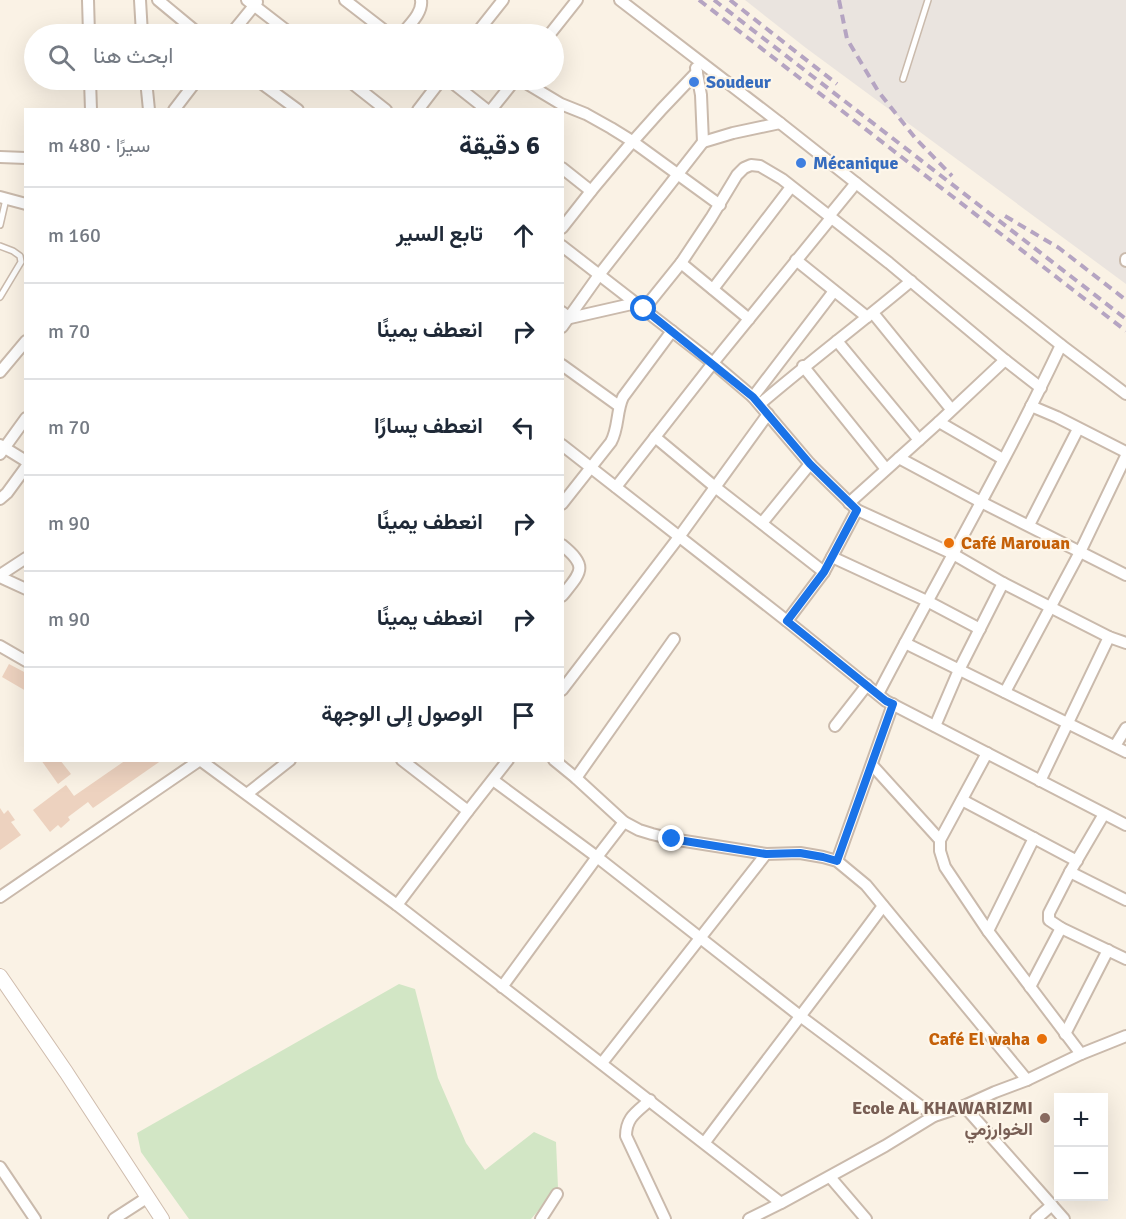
<!DOCTYPE html>
<html lang="ar">
<meta charset="utf-8">
<style>
:root{--surface:#fff;--page:#f6f6f7;--text:#1f2937;--muted:#747a83;--line:#e0e1e3}
body{margin:0;font-family:Signika,Vazirmatn,sans-serif;background:var(--page);color:var(--text);direction:rtl}
.controls{position:absolute;right:18px;bottom:18px;display:grid;overflow:hidden;border-radius:0px;box-shadow:0 6px 24px #0002}
.controls button{width:54px;height:54px;display:grid;place-items:center;padding:0;border:0;border-bottom:2px solid var(--line);background:var(--surface);color:var(--text);font:30px sans-serif}
.stop{position:absolute;width:18px;height:18px;margin:-14px;border:4px solid #1a73e8;border-radius:50%;background:#fff}
.stop.end{background:#1a73e8;border-color:#fff;box-shadow:0 2px 6px #0008}
.list{margin:0;padding:0;list-style:none}
h2{display:flex;justify-content:space-between;align-items:center;height:78px;margin:0;padding:0 24px;font-size:26px}
h2 small{font-size:20px;font-weight:400;color:var(--muted)}
.list li{display:grid;grid-template-columns:39px 1fr auto;gap:18px;align-items:center;box-sizing:border-box;height:96px;padding:0 24px;border-top:2px solid var(--line)}
.list b{display:block;font-size:22px;white-space:nowrap}
.list em{font-size:20px;font-style:normal;color:var(--muted)}
.icon{flex:none;width:33px;height:33px;fill:none;stroke:currentColor;stroke-width:2;stroke-linecap:round;stroke-linejoin:round}
.map{position:relative;flex:none;width:1126px;height:1219px;overflow:hidden;direction:ltr}
.search{position:absolute;background:var(--surface);box-shadow:0 6px 24px #0002;left:24px;top:24px;width:540px;height:66px;display:flex;align-items:center;gap:15px;box-sizing:border-box;padding:0 21px;border-radius:33px;color:var(--muted);font-size:22px}
.panel{position:absolute;background:var(--surface);box-shadow:0 6px 24px #0002;left:24px;top:108px;width:540px;height:654px;border-radius:0px;direction:rtl}
.map>svg:first-child{display:block}
.industrial{fill:#eae4df}
.green{fill:#d2e6c5}
.building{fill:#edd2bf}
.lines{fill:none;stroke-linecap:round;stroke-linejoin:round}
.lane-casing{stroke:#cabaac;stroke-width:8}
.street-casing{stroke:#cabaac;stroke-width:14}
.secondary-casing{stroke:#cfbcad;stroke-width:16}
.lane{stroke:#fff;stroke-width:5}
.street{stroke:#fff;stroke-width:10}
.secondary{stroke:#fff;stroke-width:14}
.rail{stroke:#b5a4c2;stroke-width:4;stroke-dasharray:9 6;stroke-linecap:butt}
.route{stroke:#1a73e8;stroke-width:8}
.shop-dot{fill:#3f7fe0;stroke:#fdf6ea;stroke-width:2}
.food-dot{fill:#e8710a;stroke:#fdf6ea;stroke-width:2}
.education-dot{fill:#8d6e63;stroke:#fdf6ea;stroke-width:2}
.labels{text-anchor:middle;stroke-width:4.5;stroke-linejoin:round;paint-order:stroke}
.shop-label{font-size:18px;font-weight:bold;fill:#366cbe;stroke:#fdf6ea;text-anchor:start}
.food-label{font-size:18px;font-weight:bold;fill:#c56008;stroke:#fdf6ea;text-anchor:start}
.education-label{font-size:18px;font-weight:bold;fill:#785e54;stroke:#fdf6ea;text-anchor:end}
</style>
<div class="map">
<svg width="1126" height="1219" viewBox="0 0 1126 1219">
<rect width="100%" height="100%" fill="#faf2e5"/>
<!-- industrial -->
<polygon class="industrial" points="745,0 1126,0 1126,284 806,48"/>
<!-- green -->
<polygon class="green" points="399,984 415,989 438,1078 466,1143 485,1170 534,1132 556,1142 558,1188 531,1219 189,1219 141,1152 137,1133"/>
<!-- building -->
<g class="building">
<polygon points="9,664 26,673 26,691 2,677"/>
<polygon points="41,760 60,760 71,774 58,784"/>
<polygon points="126,760 162,760 93,808 88,802 68,817 70,820 61,828 58,825 50,832 33,810 66,785 74,796"/>
<polygon points="0,808 4,814 8,810 15,820 11,822 21,835 0,850"/>
</g>
<g class="lines">
<defs>
<g id="lane">
<polyline points="903,79 928,0"/>
<polyline points="0,225 6,199"/>
<polyline points="0,246 13,251 20,256 21,262 0,297"/>
</g>
<g id="street">
<polyline points="88,0 89,34"/>
<polyline points="140,0 142,34"/>
<polyline points="158,0 199,34"/>
<polyline points="247,0 291,34"/>
<polyline points="345,0 389,34"/>
<polyline points="620,0 780,123 1061,345 1126,394"/>
<polyline points="231,34 257,2"/>
<path d="M402,34C409,25 423,13 421,0"/>
<polyline points="476,34 503,0"/>
<polyline points="550,34 577,0"/>
<polyline points="696,68 701,95 703,142"/>
<polyline points="90,80 91,110"/>
<polyline points="146,80 149,110"/>
<polyline points="257,80 298,110"/>
<polyline points="348,80 386,110"/>
<polyline points="449,80 487,110"/>
<polyline points="521,80 561,104 586,114 611,128 632,141 720,205"/>
<polyline points="360,89 367,80"/>
<polyline points="174,110 197,80"/>
<polyline points="418,110 441,80"/>
<polyline points="491,110 515,80"/>
<polyline points="0,157 26,158"/>
<polyline points="562,168 591,191"/>
<polyline points="0,197 26,204"/>
<polyline points="829,216 856,183"/>
<path d="M562,228C604,173 649,121 697,72"/>
<polyline points="562,246 713,363 753,397 810,464 857,510 953,554 1003,583 1050,607 1109,637 1126,643"/>
<polyline points="796,260 867,317"/>
<polyline points="1126,261 1126,259"/>
<polyline points="681,263 749,319"/>
<polyline points="713,289 791,187"/>
<polyline points="644,309 681,263 711,218 737,175 744,168 751,165 760,166 782,179 889,263 1005,360 1041,388"/>
<polyline points="562,312 570,318 636,303"/>
<polyline points="873,313 951,409"/>
<polyline points="562,327 599,275 703,142 733,133 780,123"/>
<polyline points="837,341 919,440"/>
<polyline points="562,365 619,406"/>
<polyline points="803,366 886,469"/>
<polyline points="0,372 26,341"/>
<polyline points="753,397 834,291"/>
<path d="M760,404C809,362 861,323 911,281"/>
<polyline points="1031,406 1057,417 1126,452"/>
<polyline points="939,422 1003,459"/>
<polyline points="655,437 715,487 824,572"/>
<polyline points="0,445 26,461"/>
<polyline points="562,445 787,621 886,701 1126,825"/>
<polyline points="0,454 26,418"/>
<polyline points="899,458 981,502 1126,575"/>
<polyline points="616,487 713,363 831,218"/>
<polyline points="0,499 7,493 26,467"/>
<polyline points="849,503 939,422 1005,360"/>
<path d="M562,504L611,442C619,427 616,412 623,397L672,331"/>
<polyline points="762,523 810,464"/>
<polyline points="1029,525 1078,429"/>
<path d="M562,545C589,567 581,572 562,596"/>
<polyline points="832,557 927,601 980,629"/>
<polyline points="0,575 26,558"/>
<polyline points="0,577 26,589"/>
<polyline points="787,621 824,572 857,510"/>
<polyline points="905,643 1126,752"/>
<polyline points="0,646 26,661"/>
<polyline points="562,690 679,537 768,414"/>
<polyline points="1005,692 1080,552 1126,456"/>
<path d="M878,694C939,577 1005,464 1061,345"/>
<polyline points="835,726 867,685"/>
<polyline points="935,726 959,670 1003,583"/>
<polyline points="1115,746 1126,728"/>
<polyline points="987,753 940,840 940,851 945,867 988,931 1081,1054"/>
<polyline points="200,760 397,905 781,1203"/>
<polyline points="402,760 468,811"/>
<polyline points="554,760 576,778 624,822 639,830 652,834 672,839 766,854 800,853 823,857 837,861 866,885 1027,1080"/>
<polyline points="872,765 940,840"/>
<polyline points="576,778 674,639"/>
<polyline points="493,780 597,857 800,1016 934,1116"/>
<polyline points="1040,781 1109,637"/>
<polyline points="247,794 290,760"/>
<polyline points="962,800 1077,861"/>
<polyline points="1104,814 1070,872 1049,913 1049,920 1061,928 1126,959"/>
<polyline points="837,861 893,704"/>
<polyline points="1070,872 1126,900"/>
<polyline points="0,897 200,760"/>
<polyline points="397,905 468,811 508,760"/>
<polyline points="988,931 1034,838"/>
<polyline points="502,987 597,857 624,822"/>
<polyline points="1030,987 1061,928"/>
<polyline points="1065,1034 1108,950"/>
<polyline points="602,1063 766,854"/>
<path d="M650,1100C637,1112 626,1117 626,1136L665,1219"/>
<polyline points="964,1106 1064,1219"/>
<path d="M705,1142C764,1063 825,985 883,906"/>
<polyline points="0,1167 35,1219"/>
<polyline points="830,1177 866,1219"/>
<polyline points="114,1219 148,1197"/>
<polyline points="541,1219 557,1194"/>
<polyline points="749,1219 781,1203 885,1146 934,1116 964,1106 995,1092 1027,1080 1081,1054 1126,1036"/>
<polyline points="1036,1219 1052,1205"/>
</g>
<polyline id="secondary" points="0,976 66,1072 162,1219"/>
</defs>
<!-- lane casing -->
<use href="#lane" class="lane-casing"/>
<!-- street casing -->
<use href="#street" class="street-casing"/>
<!-- secondary casing -->
<use href="#secondary" class="secondary-casing"/>
<!-- lane -->
<use href="#lane" class="lane"/>
<!-- street -->
<use href="#street" class="street"/>
<!-- secondary -->
<use href="#secondary" class="secondary"/>
<!-- rail -->
<g class="rail">
<polyline points="699,0 1126,331"/>
<polyline points="714,0 1126,319"/>
<polyline points="730,0 837,84"/>
<polyline points="839,0 847,39 878,91 916,139 952,176"/>
<polyline points="1005,216 1059,248 1126,300"/>
</g>
</g>
<g class="lines">
<!-- route -->
<polyline class="route" points="644,309 753,397 810,464 857,510 824,572 787,621 886,701 893,704 837,861 823,857 800,853 766,854 672,839"/>
</g>
<!-- markers -->
<g class="shop-dot">
<circle cx="694" cy="82" r="6"/>
<circle cx="801" cy="163" r="6"/>
</g>
<g class="food-dot">
<circle cx="949" cy="543" r="6"/>
<circle cx="1042" cy="1039" r="6"/>
</g>
<circle class="education-dot" cx="1045" cy="1118" r="6"/>
<g class="labels">
<!-- shop labels -->
<g class="shop-label">
<text x="706" y="88">Soudeur</text>
<text x="813" y="169">Mécanique</text>
</g>
<!-- food labels -->
<g class="food-label">
<text x="961" y="549">Café Marouan</text>
<text x="1030" y="1045" text-anchor="end">Café El waha</text>
</g>
<!-- education labels -->
<g class="education-label">
<text x="1033" y="1114">Ecole AL KHAWARIZMI<tspan x="1033" dy="21">الخوارزمي</tspan></text>
</g>
</g>
</svg>
<div class="controls">
<button>+</button>
<button>−</button>
</div>
<div class="stop" style="left:644px;top:309px"></div>
<div class="stop end" style="left:672px;top:839px"></div>
<div class="search"><svg class="icon" aria-label="search" viewBox="0 0 24 24"><circle cx="10" cy="10" r="6"/><path d="M15 15l6 6"/></svg>ابحث هنا</div>
<section class="panel">
<h2>6 دقيقة<small>سيرًا · 480 m</small></h2>
<ul class="list">
<li><svg class="icon" aria-label="ahead" viewBox="0 0 24 24"><path d="M12 20V5M6 11l6-6 6 6"/></svg><div><b>تابع السير</b></div><em>160 m</em></li>
<li><svg class="icon" aria-label="right" viewBox="0 0 24 24"><path d="M7 20v-9h11M14 6l5 5-5 5"/></svg><div><b>انعطف يمينًا</b></div><em>70 m</em></li>
<li><svg class="icon" aria-label="left" viewBox="0 0 24 24"><path d="M17 20v-9H6M10 6l-5 5 5 5"/></svg><div><b>انعطف يسارًا</b></div><em>70 m</em></li>
<li><svg class="icon" aria-label="right" viewBox="0 0 24 24"><path d="M7 20v-9h11M14 6l5 5-5 5"/></svg><div><b>انعطف يمينًا</b></div><em>90 m</em></li>
<li><svg class="icon" aria-label="right" viewBox="0 0 24 24"><path d="M7 20v-9h11M14 6l5 5-5 5"/></svg><div><b>انعطف يمينًا</b></div><em>90 m</em></li>
<li><svg class="icon" aria-label="arrive" viewBox="0 0 24 24"><path d="M6 21V4h12l-3 4 3 4H6"/></svg><div><b>الوصول إلى الوجهة</b></div></li>
</ul>
</section>
</div>
